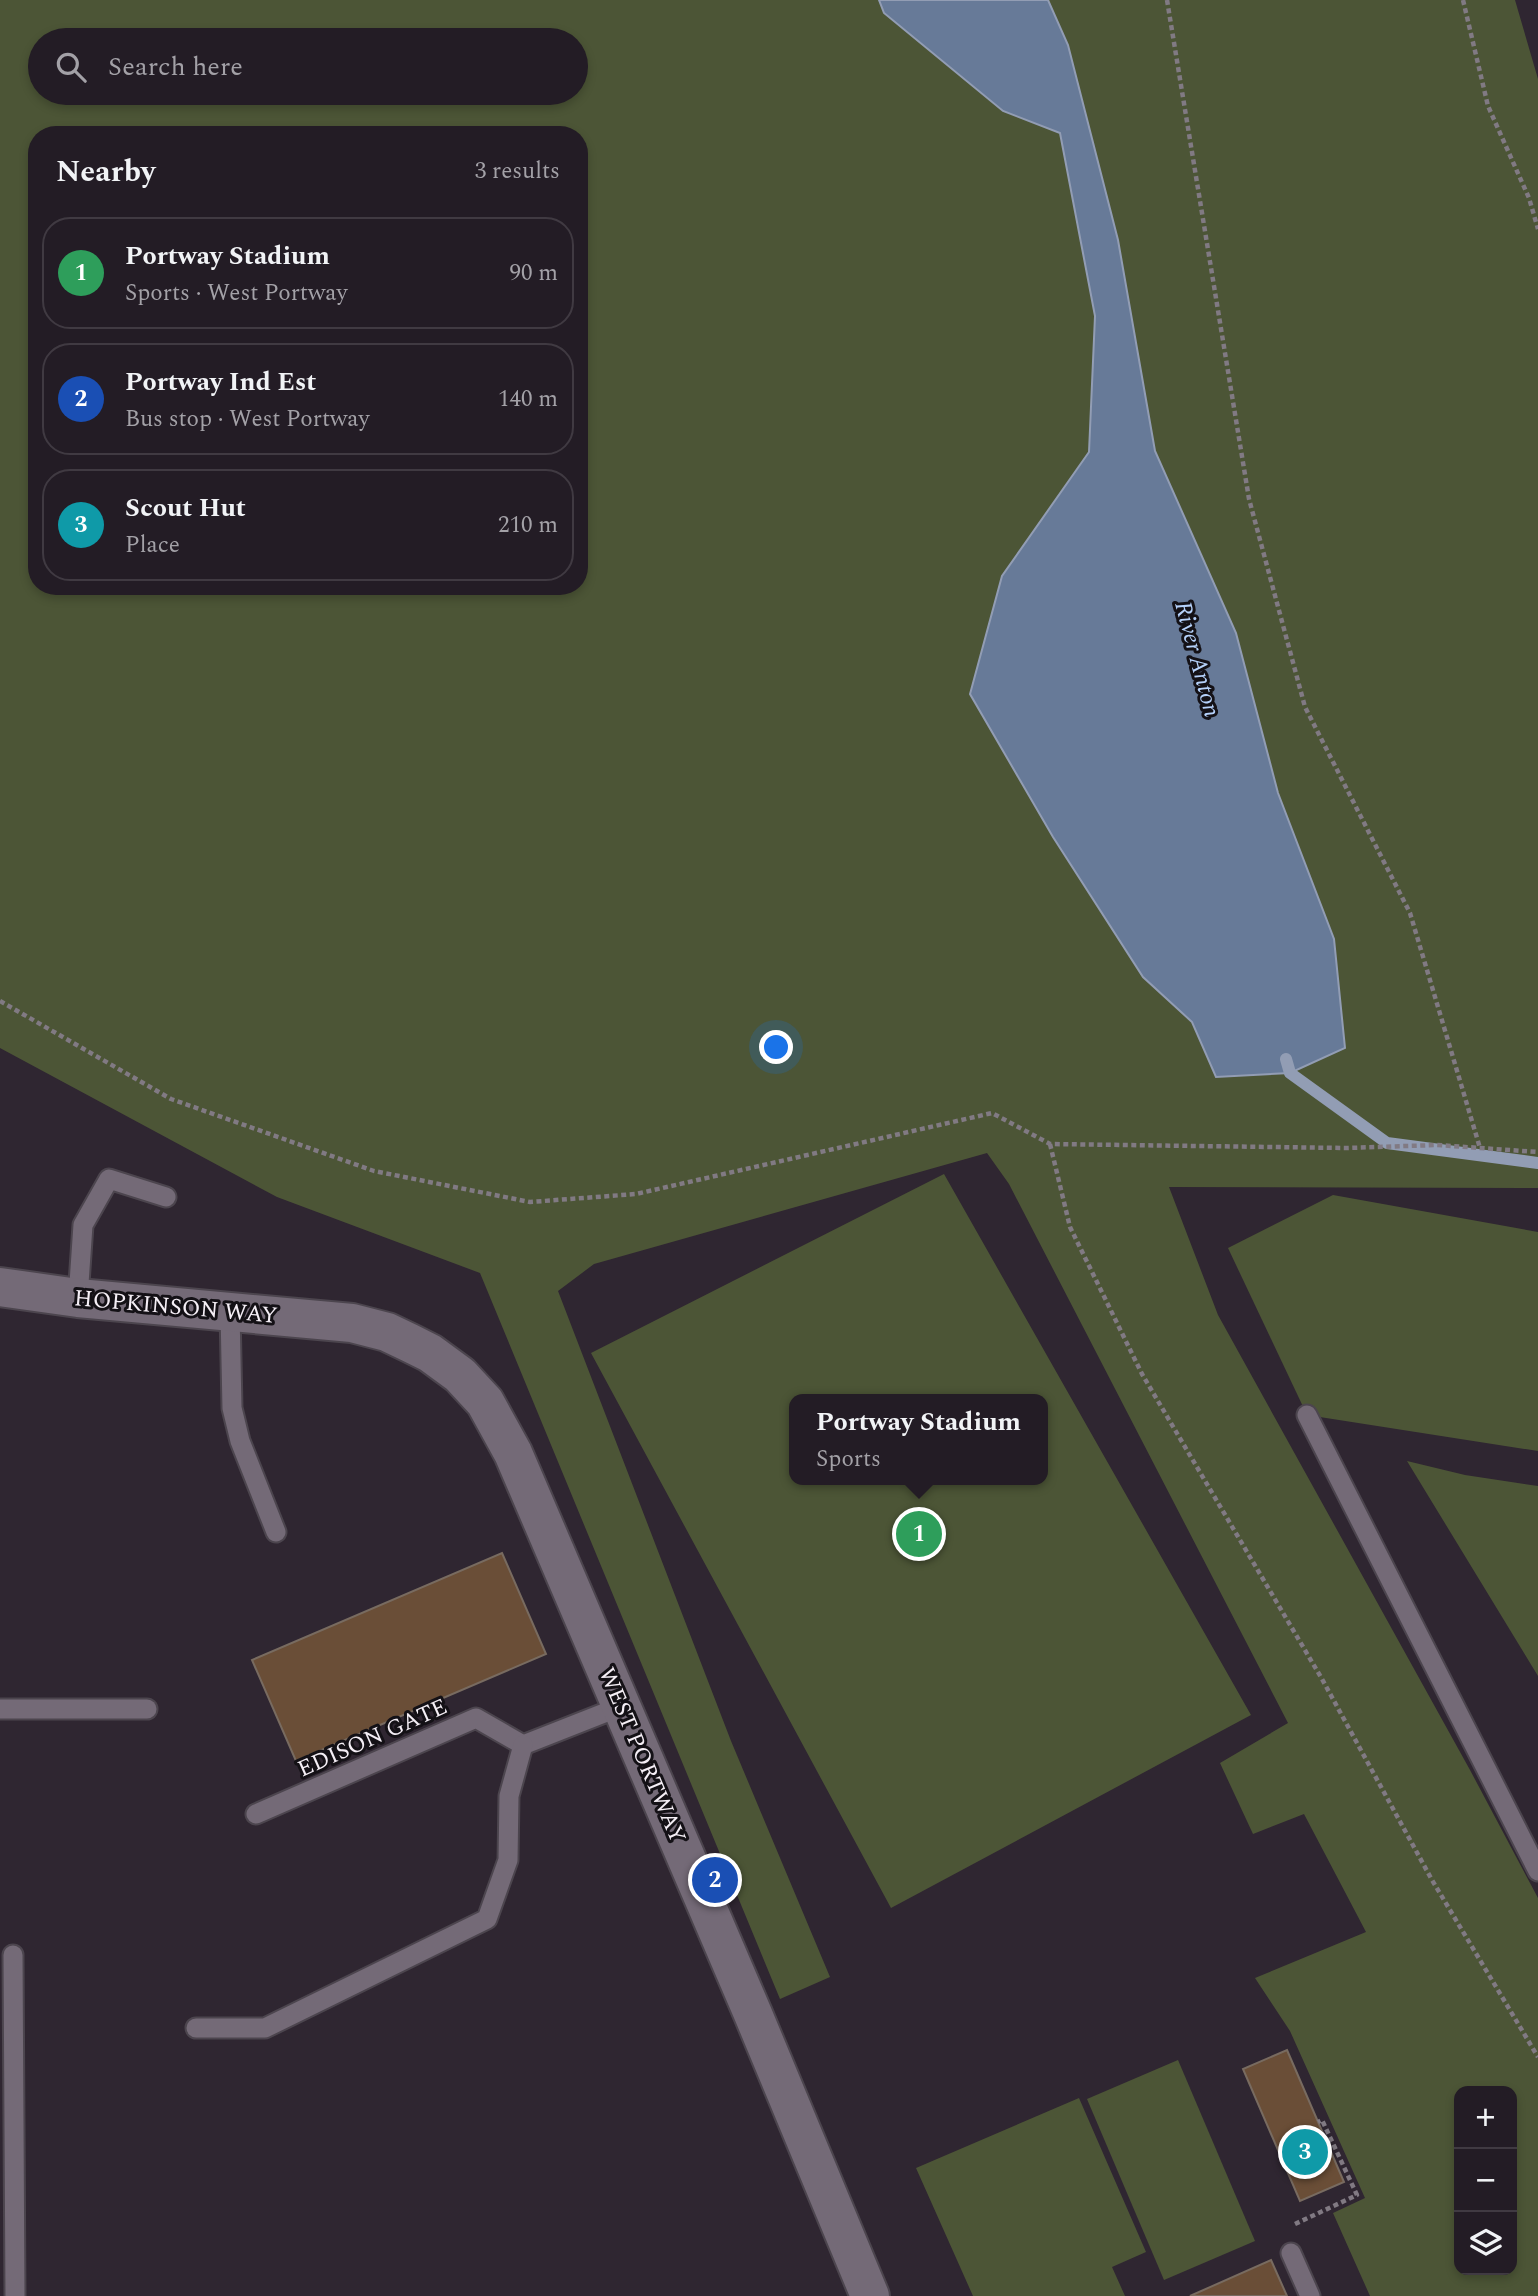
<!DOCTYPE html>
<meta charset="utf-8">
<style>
:root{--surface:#231c25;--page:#2f2932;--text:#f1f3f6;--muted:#a3a1a7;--line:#403a42;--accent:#ea580c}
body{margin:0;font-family:Spectral,serif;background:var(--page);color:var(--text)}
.controls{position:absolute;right:21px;bottom:21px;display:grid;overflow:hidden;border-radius:14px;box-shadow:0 4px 10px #0003}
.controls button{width:63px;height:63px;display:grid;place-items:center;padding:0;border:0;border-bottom:2px solid var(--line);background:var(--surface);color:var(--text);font:35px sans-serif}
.you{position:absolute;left:777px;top:1048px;width:24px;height:24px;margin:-18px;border:5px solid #fff;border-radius:50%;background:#1a73e8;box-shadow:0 0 0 10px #1a73e833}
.badge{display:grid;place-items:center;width:46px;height:46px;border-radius:50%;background:var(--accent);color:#fff;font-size:23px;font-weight:700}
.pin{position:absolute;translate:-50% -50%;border:4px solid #fff;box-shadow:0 2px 7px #0006}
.popup{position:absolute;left:789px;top:1394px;width:259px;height:91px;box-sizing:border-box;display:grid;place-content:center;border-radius:14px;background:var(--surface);filter:drop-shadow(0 2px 5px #0005);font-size:23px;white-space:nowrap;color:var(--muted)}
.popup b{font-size:26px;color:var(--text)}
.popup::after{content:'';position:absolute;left:50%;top:100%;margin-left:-14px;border:14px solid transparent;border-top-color:var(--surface)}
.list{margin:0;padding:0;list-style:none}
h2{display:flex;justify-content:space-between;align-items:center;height:91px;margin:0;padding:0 28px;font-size:30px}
h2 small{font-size:23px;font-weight:400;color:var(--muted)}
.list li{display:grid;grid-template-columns:46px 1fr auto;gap:21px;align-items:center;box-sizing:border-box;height:112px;margin:0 14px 14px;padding:0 14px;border:2px solid var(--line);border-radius:28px}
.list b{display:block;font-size:26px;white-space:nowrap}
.list p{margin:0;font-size:23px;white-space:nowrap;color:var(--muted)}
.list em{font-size:23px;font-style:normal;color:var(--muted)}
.icon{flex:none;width:38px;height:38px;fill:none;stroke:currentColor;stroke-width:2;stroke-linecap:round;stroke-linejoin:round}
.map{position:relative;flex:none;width:1538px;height:2296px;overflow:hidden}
.search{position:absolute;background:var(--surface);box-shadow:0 4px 10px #0003;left:28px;top:28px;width:560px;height:77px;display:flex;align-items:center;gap:18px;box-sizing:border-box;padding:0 24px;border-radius:38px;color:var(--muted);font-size:26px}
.panel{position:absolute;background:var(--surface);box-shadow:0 4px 10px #0003;left:28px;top:126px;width:560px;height:469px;border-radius:28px}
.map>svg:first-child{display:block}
.green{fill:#4c5536;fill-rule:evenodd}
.water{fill:#677a98;stroke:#929db4;stroke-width:2}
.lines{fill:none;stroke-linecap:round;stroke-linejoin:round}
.stream{stroke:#929db4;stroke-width:12}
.building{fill:#6a4e37;stroke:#786b60;stroke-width:2}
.service-casing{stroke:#4c454e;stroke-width:23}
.minor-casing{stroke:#4c454e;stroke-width:42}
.path{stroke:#817a83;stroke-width:4.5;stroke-dasharray:5 3.5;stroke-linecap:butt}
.service{stroke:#746a77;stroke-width:19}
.minor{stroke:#746a77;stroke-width:38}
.labels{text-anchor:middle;stroke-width:6;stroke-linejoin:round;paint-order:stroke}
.street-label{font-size:23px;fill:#f5eff6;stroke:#141116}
.water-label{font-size:24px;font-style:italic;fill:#b6d2fb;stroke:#141116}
</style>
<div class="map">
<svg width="1538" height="2296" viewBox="0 0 1538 2296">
<rect width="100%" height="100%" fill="#2f2631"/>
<!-- green -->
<g class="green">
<path d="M0,0H1515L1538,79V1188L1169,1187L1218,1315L1470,1770L1538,1898V2296H1370L1333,2213L1365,2198L1290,2031L1255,1978L1366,1932L1304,1814L1253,1834L1220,1763L1288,1723L1009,1184L987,1153L594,1264L558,1291L731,1741L830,1977L780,1999L480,1273L277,1197L0,1048ZM40,40H576V93H40ZM37,135H579V586H37ZM1459,2091H1512V2270H1459Z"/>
<path d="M944,1174L1251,1715L891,1908L591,1353ZM795,1399H1043V1480H795Z"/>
<polygon points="1333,1195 1538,1232 1538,1451 1307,1415 1228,1248"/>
<polygon points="1407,1461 1465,1475 1538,1486 1538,1676"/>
<polygon points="1178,2060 1255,2241 1164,2280 1087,2099"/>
<polygon points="1079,2098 1146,2252 1112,2267 1125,2296 973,2296 916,2168"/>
</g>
<!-- water -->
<polygon class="water" points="879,0 1048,0 1068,45 1118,240 1155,451 1236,633 1278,793 1334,939 1345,1048 1290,1073 1216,1077 1192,1022 1143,977 1053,837 970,694 1002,576 1089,452 1095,316 1060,133 1003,111 884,13"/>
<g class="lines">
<!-- stream -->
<polyline class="stream" points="1286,1059 1290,1073 1387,1143 1538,1163"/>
</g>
<!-- building -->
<g class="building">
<polygon points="502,1553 546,1654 296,1761 252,1660"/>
<polygon points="1287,2050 1344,2182 1300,2201 1243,2069"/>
<polygon points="1271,2260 1287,2296 1190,2296"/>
</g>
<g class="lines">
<defs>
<g id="service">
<polyline points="78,1298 83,1225 109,1179 166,1197"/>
<polyline points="230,1312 232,1408 240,1441 276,1532"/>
<polyline points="1307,1415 1538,1871"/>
<polyline points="0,1709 147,1709"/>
<polyline points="256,1814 476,1718 523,1745 622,1706"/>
<polyline points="13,1955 15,2296"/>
<polyline points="196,2028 265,2028 487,1919 508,1860 509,1796 523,1745"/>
<polyline points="1291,2253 1310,2296"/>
</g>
<polyline id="minor" points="0,1287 78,1298 352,1323 387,1332 410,1343 430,1353 460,1375 485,1402 513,1453 753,2014 870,2296"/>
</defs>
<!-- service casing -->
<use href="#service" class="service-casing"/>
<!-- minor casing -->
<use href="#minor" class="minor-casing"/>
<!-- path -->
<g class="path">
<polyline points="1167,0 1249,499 1305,707 1410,913 1480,1148"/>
<polyline points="1463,0 1488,106 1529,198 1538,229"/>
<polyline points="0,1001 171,1099 374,1171 530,1202 636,1194 992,1113 1050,1144 1346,1148 1437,1145 1538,1152"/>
<polyline points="1050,1144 1070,1227 1142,1374 1322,1679 1432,1880 1538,2057"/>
<polyline points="1295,2224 1357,2195 1322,2120 1318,2122"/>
</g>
<!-- service -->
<use href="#service" class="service"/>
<!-- minor -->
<use href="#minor" class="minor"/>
</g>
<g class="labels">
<!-- street labels -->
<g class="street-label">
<text transform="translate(176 1306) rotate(5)" y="8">HOPKINSON WAY</text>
<text transform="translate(372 1737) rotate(-24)" y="8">EDISON GATE</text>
<text transform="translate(643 1755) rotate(67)" y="8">WEST PORTWAY</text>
</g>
<!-- water labels -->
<g class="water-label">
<text transform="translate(1198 659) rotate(75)" y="8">River Anton</text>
</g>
</g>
</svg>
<div class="controls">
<button>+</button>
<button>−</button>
<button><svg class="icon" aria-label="layers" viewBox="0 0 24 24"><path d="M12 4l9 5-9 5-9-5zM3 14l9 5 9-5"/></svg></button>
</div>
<div class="you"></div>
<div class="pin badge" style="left:919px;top:1534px;background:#2e9e5b">1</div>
<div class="popup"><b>Portway Stadium</b>Sports</div>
<div class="pin badge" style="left:715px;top:1880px;background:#1a4fb4">2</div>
<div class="pin badge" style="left:1305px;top:2152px;background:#0f9aa8">3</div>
<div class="search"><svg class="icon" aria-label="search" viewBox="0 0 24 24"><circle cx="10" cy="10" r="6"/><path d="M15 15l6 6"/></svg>Search here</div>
<section class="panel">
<h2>Nearby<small>3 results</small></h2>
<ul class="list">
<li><span class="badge" style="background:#2e9e5b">1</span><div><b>Portway Stadium</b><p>Sports · West Portway</p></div><em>90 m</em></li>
<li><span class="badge" style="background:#1a4fb4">2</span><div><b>Portway Ind Est</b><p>Bus stop · West Portway</p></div><em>140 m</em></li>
<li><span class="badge" style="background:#0f9aa8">3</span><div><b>Scout Hut</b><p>Place</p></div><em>210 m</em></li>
</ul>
</section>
</div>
